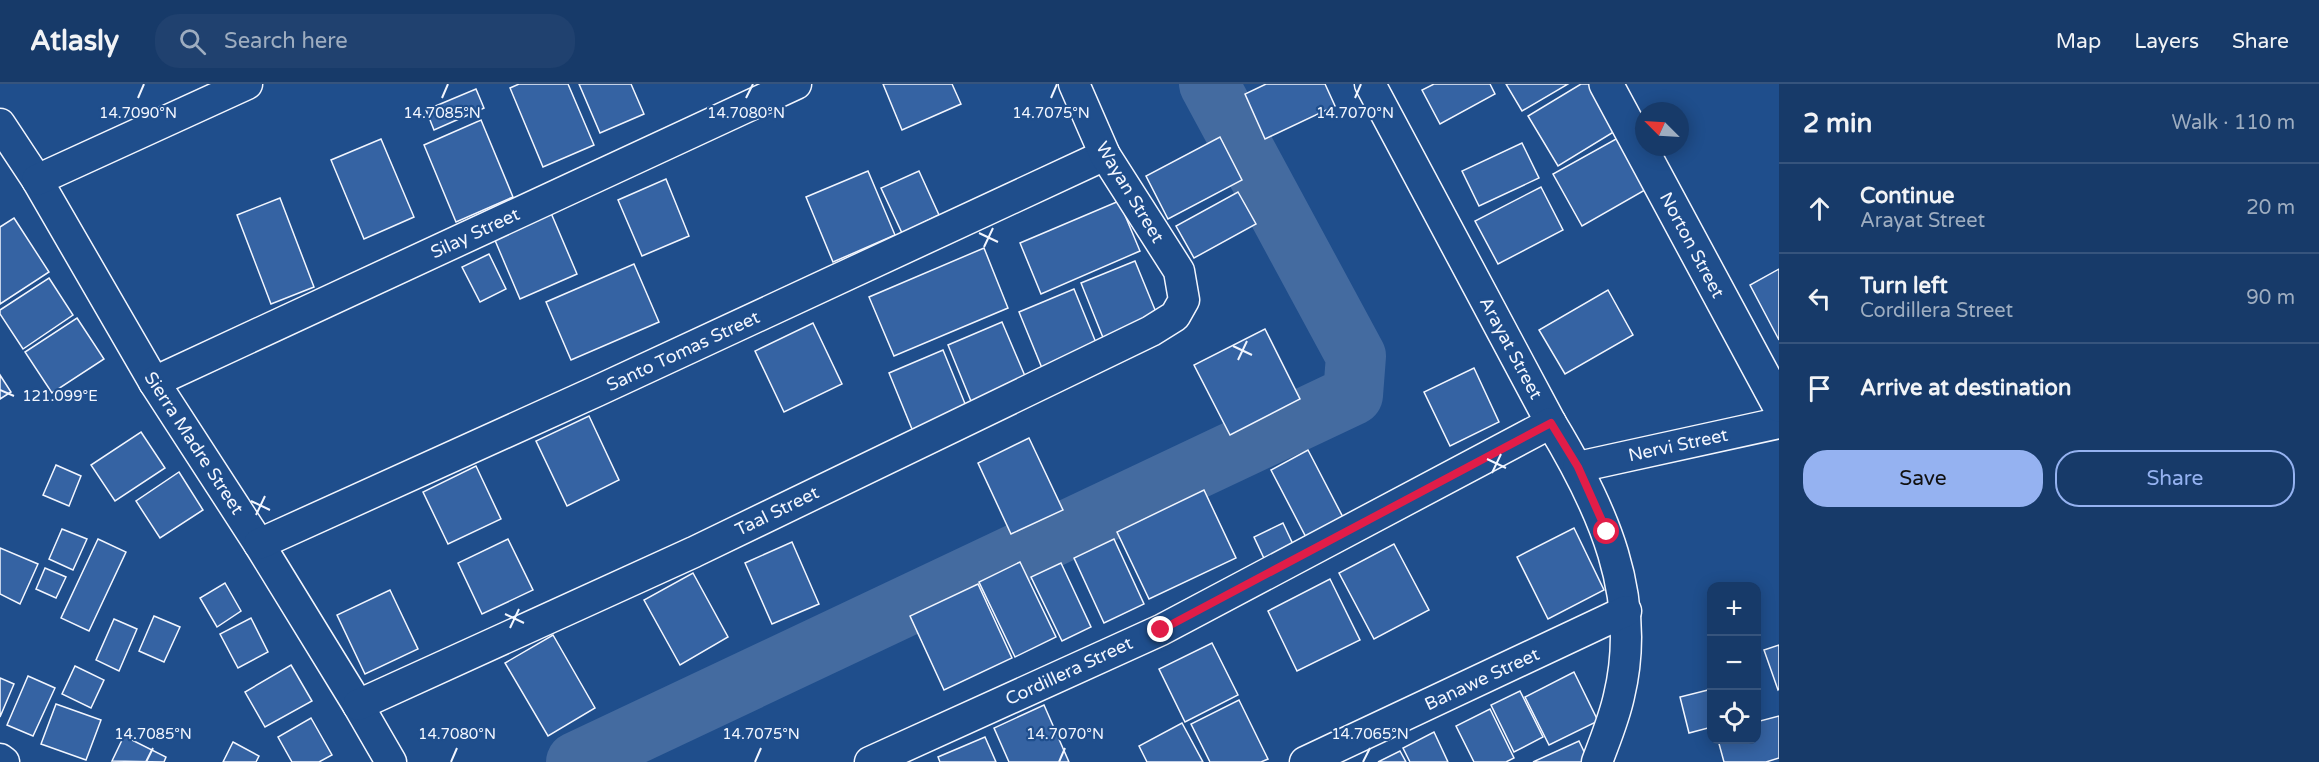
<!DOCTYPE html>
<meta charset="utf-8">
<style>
:root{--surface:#173a69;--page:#20416f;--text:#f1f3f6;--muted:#9eadc0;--line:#36547d;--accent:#95b2f1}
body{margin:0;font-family:"Varela Round",sans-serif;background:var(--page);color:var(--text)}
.controls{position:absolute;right:18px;bottom:18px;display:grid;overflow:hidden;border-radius:12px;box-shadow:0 3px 15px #0003}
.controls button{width:54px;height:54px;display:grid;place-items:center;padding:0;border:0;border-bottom:2px solid var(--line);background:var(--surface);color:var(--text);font:30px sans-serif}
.compass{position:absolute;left:1635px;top:18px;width:54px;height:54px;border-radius:50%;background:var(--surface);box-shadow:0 3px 15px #0003;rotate:294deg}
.stop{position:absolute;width:18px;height:18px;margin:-14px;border:4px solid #e11d48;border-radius:50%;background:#fff}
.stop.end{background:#e11d48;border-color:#fff;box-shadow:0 2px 6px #0008}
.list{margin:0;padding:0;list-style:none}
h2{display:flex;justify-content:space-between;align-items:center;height:78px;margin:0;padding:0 24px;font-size:26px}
h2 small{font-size:20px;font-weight:400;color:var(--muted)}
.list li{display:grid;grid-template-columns:39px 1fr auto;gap:18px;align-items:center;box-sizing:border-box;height:90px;padding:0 24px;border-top:2px solid var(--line)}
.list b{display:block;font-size:22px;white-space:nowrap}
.list p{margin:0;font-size:20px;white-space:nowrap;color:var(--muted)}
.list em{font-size:20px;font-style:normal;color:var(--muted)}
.actions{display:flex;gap:12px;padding:18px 24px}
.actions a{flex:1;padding:14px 0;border:2px solid var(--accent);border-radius:24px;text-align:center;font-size:21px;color:var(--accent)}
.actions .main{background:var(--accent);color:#111}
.icon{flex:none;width:33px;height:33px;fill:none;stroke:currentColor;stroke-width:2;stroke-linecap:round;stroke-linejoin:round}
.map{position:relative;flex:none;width:1779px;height:678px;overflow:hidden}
header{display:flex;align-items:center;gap:36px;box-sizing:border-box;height:84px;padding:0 30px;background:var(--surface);border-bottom:2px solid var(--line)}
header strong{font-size:28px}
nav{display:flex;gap:33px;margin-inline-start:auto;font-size:21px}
.search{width:420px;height:54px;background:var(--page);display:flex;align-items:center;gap:15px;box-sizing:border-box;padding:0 21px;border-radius:24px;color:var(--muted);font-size:22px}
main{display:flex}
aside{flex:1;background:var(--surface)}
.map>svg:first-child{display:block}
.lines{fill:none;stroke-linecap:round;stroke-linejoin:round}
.river{stroke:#446ba0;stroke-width:60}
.building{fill:#3563a3;stroke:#f2f6ff;stroke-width:1.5}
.street-casing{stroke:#f2f6ff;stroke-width:33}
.secondary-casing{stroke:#f2f6ff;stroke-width:36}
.street{stroke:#1f4e8c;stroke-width:30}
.secondary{stroke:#1f4e8c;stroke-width:33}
.route{stroke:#e11d48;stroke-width:8}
.ticks{fill:none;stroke:#f2f6ff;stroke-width:2}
.labels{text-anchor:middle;stroke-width:4.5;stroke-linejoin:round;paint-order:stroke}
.street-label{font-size:18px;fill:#f2f6ff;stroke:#1f4e8c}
.ticks-label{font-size:15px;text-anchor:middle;fill:#f2f6ff;stroke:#1f4e8c;stroke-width:4.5;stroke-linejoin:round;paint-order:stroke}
</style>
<header>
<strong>Atlasly</strong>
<div class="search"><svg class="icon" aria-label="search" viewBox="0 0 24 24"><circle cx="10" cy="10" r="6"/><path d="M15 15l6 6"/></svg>Search here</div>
<nav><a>Map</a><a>Layers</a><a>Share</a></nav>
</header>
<main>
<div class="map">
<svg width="1779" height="678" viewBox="0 0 1779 678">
<rect width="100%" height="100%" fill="#1f4e8c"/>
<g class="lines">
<!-- river -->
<polyline class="river" points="576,678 1353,311 1356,272 1209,0"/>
</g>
<!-- building -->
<g class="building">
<polygon points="519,0 568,0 594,61 543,83 510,4"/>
<polygon points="579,0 631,0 644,30 600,49"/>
<polygon points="883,0 952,0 961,20 902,46"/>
<polygon points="1266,0 1325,0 1335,22 1265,55 1245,10"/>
<polygon points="1434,0 1490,0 1495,10 1440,40 1422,6"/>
<polygon points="1506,0 1568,0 1522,27"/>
<polygon points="1581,0 1601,0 1625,41 1558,82 1528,32"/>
<polygon points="476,5 484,24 434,46 426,26"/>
<polygon points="481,36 513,113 456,138 424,61"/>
<polygon points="1625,50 1652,102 1582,142 1553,90"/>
<polygon points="1220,53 1242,96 1168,135 1146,92"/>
<polygon points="381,55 414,133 364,155 331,76"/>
<polygon points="1522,59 1539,94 1479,122 1462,87"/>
<polygon points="868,87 895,151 833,178 806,113"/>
<polygon points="919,87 939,131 902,149 881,104"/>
<polygon points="666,95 689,152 642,172 618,116"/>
<polygon points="1541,103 1563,146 1498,180 1475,137"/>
<polygon points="1238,108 1256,140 1194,174 1176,142"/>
<polygon points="280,114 314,203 271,220 237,131"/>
<polygon points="1119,117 1140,167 1041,210 1020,159"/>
<polygon points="551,129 577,190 520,215 494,154"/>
<polygon points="14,134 49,188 0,220 0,143"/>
<polygon points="984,164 1008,224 894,272 869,213"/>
<polygon points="489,170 506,205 480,218 462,183"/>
<polygon points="1135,177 1160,238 1106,261 1081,199"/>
<polygon points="634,180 659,238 571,276 546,218"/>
<polygon points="1779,185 1779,256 1750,201"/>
<polygon points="49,194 73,231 23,265 0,230 0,226"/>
<polygon points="1074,205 1099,266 1044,289 1019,228"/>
<polygon points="1608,206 1633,251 1565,290 1539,246"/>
<polygon points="77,234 104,275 52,309 25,268"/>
<polygon points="1002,238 1028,299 973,322 948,261"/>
<polygon points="813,239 842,300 784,328 755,267"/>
<polygon points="1265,245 1300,315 1230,351 1194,281"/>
<polygon points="943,266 968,327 914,350 889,289"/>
<polygon points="1474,284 1499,338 1450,362 1424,308"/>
<polygon points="0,291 11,308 0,315"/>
<polygon points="589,332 619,396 567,422 536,357"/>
<polygon points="141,348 165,384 115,417 91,381"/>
<polygon points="1029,354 1063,426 1011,450 978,379"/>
<polygon points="1308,366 1346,439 1309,459 1271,386"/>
<polygon points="56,381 81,392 69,422 43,411"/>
<polygon points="476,382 501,435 448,460 423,408"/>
<polygon points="179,388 203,426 160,454 136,417"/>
<polygon points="1204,406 1236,474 1149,515 1117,448"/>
<polygon points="1283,439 1298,471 1269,485 1254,453"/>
<polygon points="1574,444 1604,506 1548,535 1517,473"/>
<polygon points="62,445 87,455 73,486 49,475"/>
<polygon points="98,455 126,468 89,547 61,534"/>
<polygon points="508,455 533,506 482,530 458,479"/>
<polygon points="1114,455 1144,520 1104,539 1074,474"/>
<polygon points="792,458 819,520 772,540 745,479"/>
<polygon points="1394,460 1429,526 1374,555 1339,489"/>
<polygon points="0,464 38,480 20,520 0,510"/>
<polygon points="1020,478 1056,553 1015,573 979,498"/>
<polygon points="1061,479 1091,543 1062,557 1031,493"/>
<polygon points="45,484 66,493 56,514 36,505"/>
<polygon points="693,489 728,553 680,581 644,516"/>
<polygon points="1330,495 1360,556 1297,587 1268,527"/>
<polygon points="225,499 241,527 217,543 200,514"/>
<polygon points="978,500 1012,574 944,606 910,532"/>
<polygon points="390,506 418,565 365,590 337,531"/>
<polygon points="154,532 180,543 164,578 139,567"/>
<polygon points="251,534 268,568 238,584 220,550"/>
<polygon points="114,535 137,545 119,587 96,576"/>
<polygon points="553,551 595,624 548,652 505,579"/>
<polygon points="1212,559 1238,611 1185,638 1159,585"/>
<polygon points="1779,561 1779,605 1778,606 1764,566"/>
<polygon points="291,581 312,617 265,643 245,608"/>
<polygon points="75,582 104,596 91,624 62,610"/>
<polygon points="1574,588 1598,637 1549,661 1525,613"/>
<polygon points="28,592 55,604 33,652 7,641"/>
<polygon points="0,594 14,600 0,633"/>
<polygon points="1712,605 1712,643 1689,649 1680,613"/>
<polygon points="1520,607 1543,653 1514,668 1491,621"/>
<polygon points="1239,616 1268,675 1261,678 1210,678 1191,640"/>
<polygon points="56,620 101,636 86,676 41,660"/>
<polygon points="1044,621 1069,678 1009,678 994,644"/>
<polygon points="1490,625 1514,674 1506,678 1474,678 1456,642"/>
<polygon points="1779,632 1779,674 1766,678 1724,678 1718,656 1756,656 1756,638"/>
<polygon points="311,634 332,671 319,678 292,678 278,653"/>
<polygon points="1182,639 1203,678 1147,678 1139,662"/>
<polygon points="1434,648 1448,678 1410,678 1403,664"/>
<polygon points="124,652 166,673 164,678 112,677"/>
<polygon points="985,653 996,678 940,678 938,673"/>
<polygon points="1579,657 1589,678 1533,678"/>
<polygon points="233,658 259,672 256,678 223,678"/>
<polygon points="1400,667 1406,678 1378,678"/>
</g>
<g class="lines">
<defs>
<g id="street">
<path d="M1370,0L1551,339C1602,423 1643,512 1619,612C1614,635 1605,656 1597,678"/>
<polyline points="0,40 37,96 154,298 259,460 358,621 391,678"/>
<polyline points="37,96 247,0"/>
<polyline points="154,298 796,0"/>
<polyline points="1578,383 1779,339"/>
<polyline points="259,460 597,307 1105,71"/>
<polyline points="358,621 694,468 1151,247 1175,232 1184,216 1179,187 1105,71 1074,0"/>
<polyline points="0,675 4,678"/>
<polyline points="870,678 1161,546 1551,339"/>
<polyline points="1305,678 1626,527"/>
</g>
<polyline id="secondary" points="1606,0 1779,321"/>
</defs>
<!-- street casing -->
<use href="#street" class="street-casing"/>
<!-- secondary casing -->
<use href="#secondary" class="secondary-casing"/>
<!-- street -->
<use href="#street" class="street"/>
<!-- secondary -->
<use href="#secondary" class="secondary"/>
</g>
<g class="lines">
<!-- route -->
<polyline class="route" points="1161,546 1551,339 1578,383 1607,448"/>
</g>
<!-- ticks -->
<path class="ticks" d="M138,14L144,0M442,14L448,0M746,14L753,0M1051,14L1057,0M1355,14L1361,0M979,149L998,158M984,163L993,144M1233,262L1252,271M1238,276L1247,257M0,306L14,312M1487,375L1506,384M1492,389L1501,370M251,417L270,426M256,431L265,412M505,530L524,539M510,544L519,525M146,678L153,664M451,678L457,664M755,678L761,664M1059,678L1065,664M1363,678L1370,664"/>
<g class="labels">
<!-- street labels -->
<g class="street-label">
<text transform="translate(1130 108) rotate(59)" y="6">Wayan Street</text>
<text transform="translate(475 149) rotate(-25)" y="6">Silay Street</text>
<text transform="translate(1692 161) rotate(62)" y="6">Norton Street</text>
<text transform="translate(1511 264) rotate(62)" y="6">Arayat Street</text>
<text transform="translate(683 267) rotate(-25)" y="6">Santo Tomas Street</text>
<text transform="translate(194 359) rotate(57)" y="6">Sierra Madre Street</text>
<text transform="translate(1678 361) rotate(-12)" y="6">Nervi Street</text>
<text transform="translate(777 427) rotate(-26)" y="6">Taal Street</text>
<text transform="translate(1069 587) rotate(-25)" y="6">Cordillera Street</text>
<text transform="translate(1482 595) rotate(-25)" y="6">Banawe Street</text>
</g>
</g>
<g class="ticks-label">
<text x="138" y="34">14.7090°N</text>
<text x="442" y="34">14.7085°N</text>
<text x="1051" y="34">14.7075°N</text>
<text x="1355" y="34">14.7070°N</text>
<text x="746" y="34">14.7080°N</text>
<text x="60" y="317">121.099°E</text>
<text x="153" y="655">14.7085°N</text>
<text x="457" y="655">14.7080°N</text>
<text x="761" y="655">14.7075°N</text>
<text x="1065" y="655">14.7070°N</text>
<text x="1370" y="655">14.7065°N</text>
</g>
</svg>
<div class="controls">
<button>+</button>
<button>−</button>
<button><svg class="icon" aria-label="locate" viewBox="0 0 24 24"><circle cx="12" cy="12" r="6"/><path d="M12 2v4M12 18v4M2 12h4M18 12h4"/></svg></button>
</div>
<svg class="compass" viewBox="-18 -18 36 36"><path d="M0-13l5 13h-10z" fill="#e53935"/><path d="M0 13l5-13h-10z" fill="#9eadc0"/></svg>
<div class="stop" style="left:1607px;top:448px"></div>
<div class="stop end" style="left:1161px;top:546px"></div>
</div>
<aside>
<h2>2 min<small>Walk · 110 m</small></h2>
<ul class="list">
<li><svg class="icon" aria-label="ahead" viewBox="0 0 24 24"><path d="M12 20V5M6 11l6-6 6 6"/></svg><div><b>Continue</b><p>Arayat Street</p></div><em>20 m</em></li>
<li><svg class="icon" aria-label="left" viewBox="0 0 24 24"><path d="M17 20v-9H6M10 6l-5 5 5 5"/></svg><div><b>Turn left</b><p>Cordillera Street</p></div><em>90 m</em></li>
<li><svg class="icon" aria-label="arrive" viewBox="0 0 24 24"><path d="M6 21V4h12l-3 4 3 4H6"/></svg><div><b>Arrive at destination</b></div></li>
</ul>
<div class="actions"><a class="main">Save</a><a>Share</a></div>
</aside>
</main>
